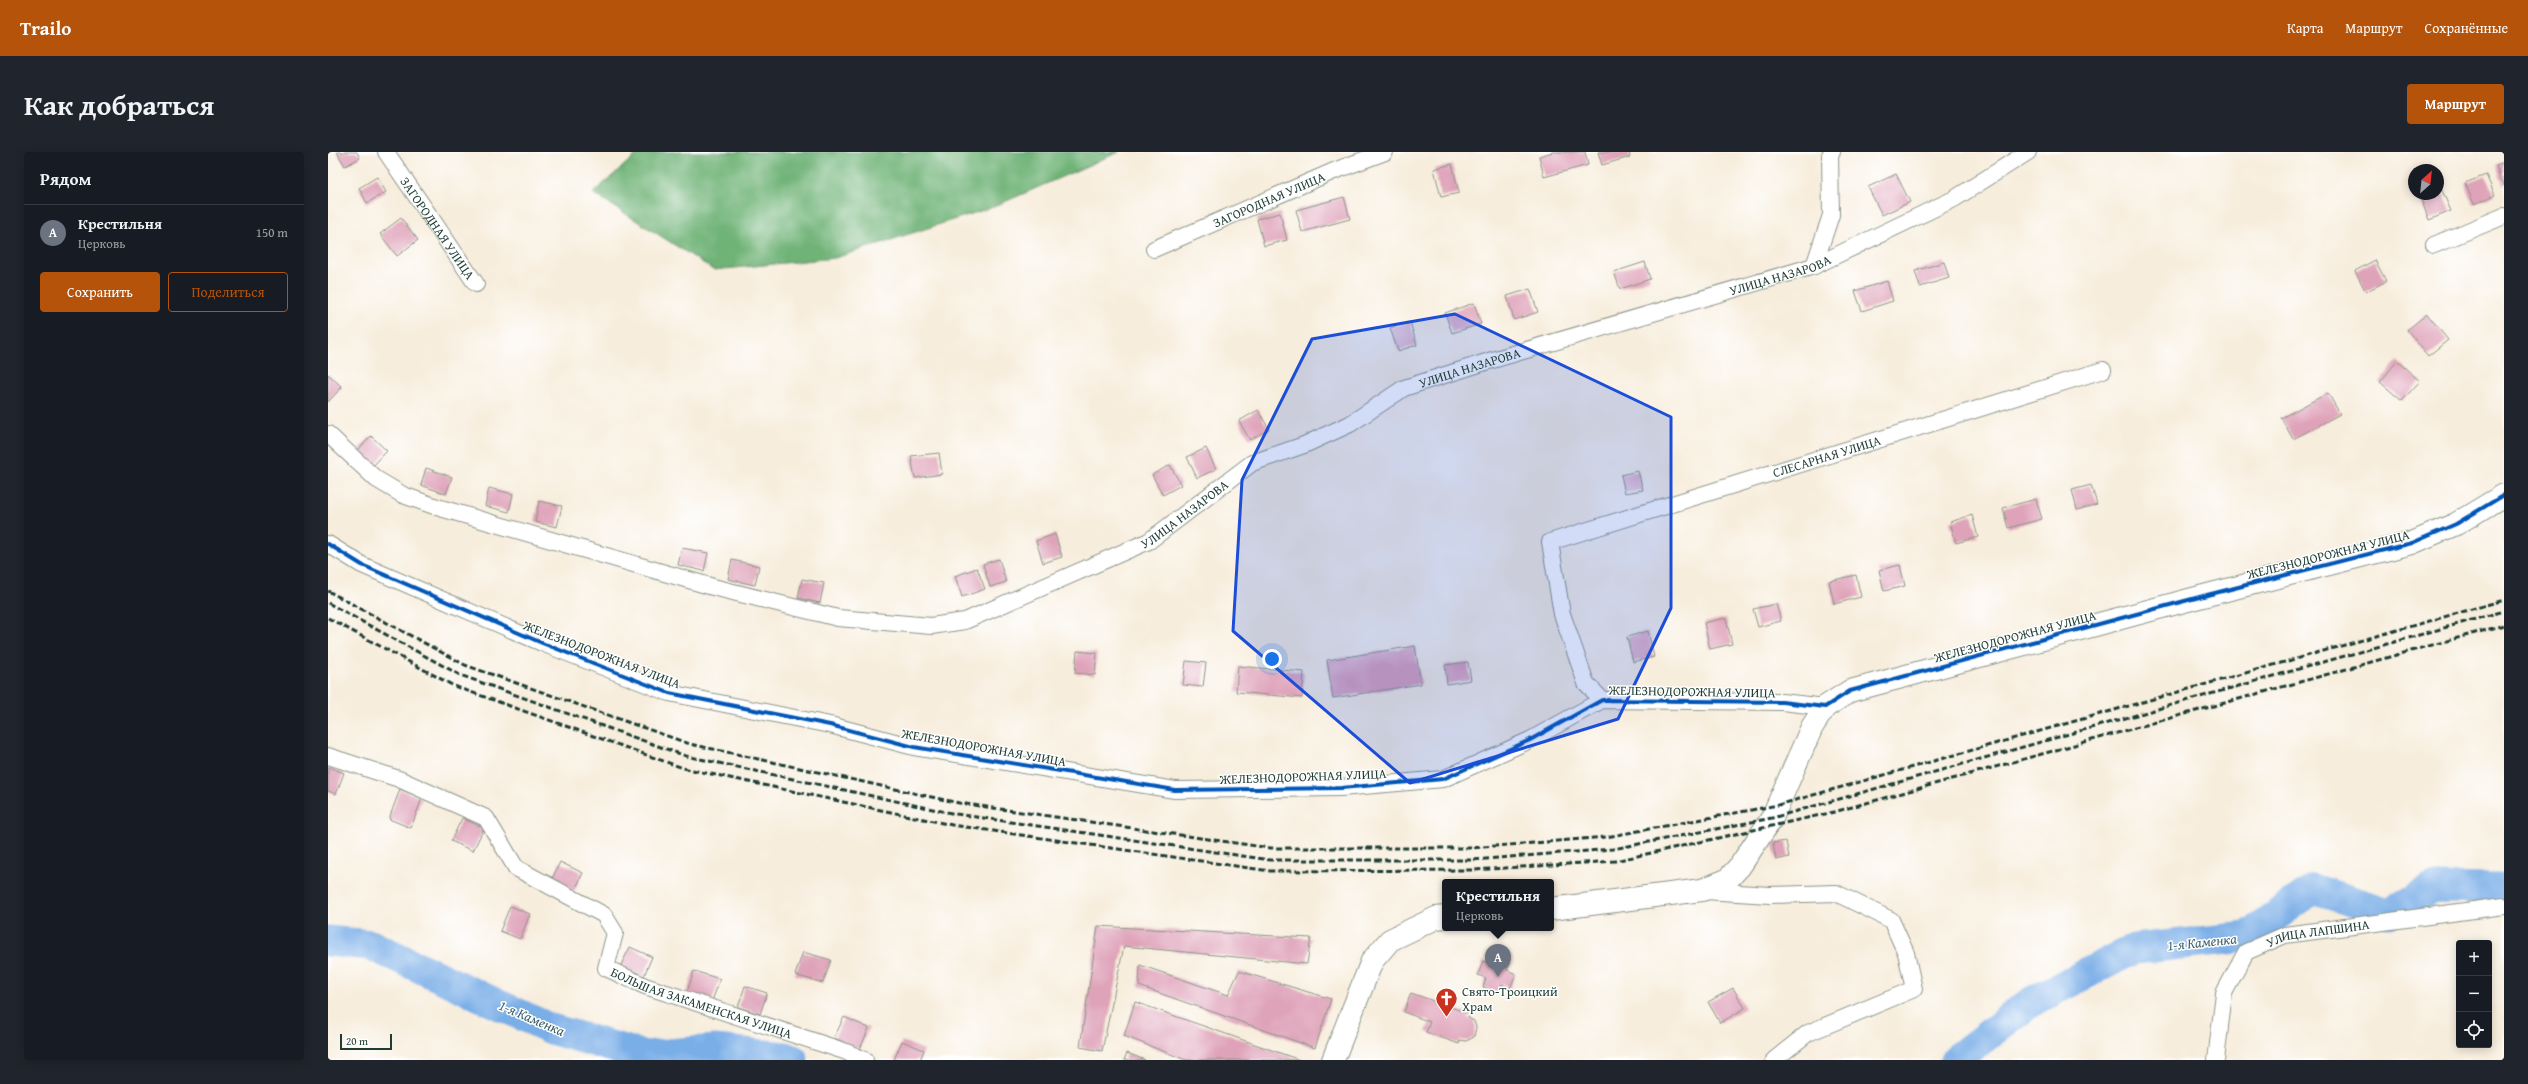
<!DOCTYPE html>
<html lang="ru">
<meta charset="utf-8">
<style>
:root{--surface:#171b24;--page:#20242c;--text:#f1f3f6;--muted:#9ea1a6;--line:#363941;--accent:#b45309}
body{margin:0;font-family:"Gentium Book Plus",serif;background:var(--page);color:var(--text)}
.controls{position:absolute;right:12px;bottom:12px;display:grid;overflow:hidden;border-radius:4px;box-shadow:0 2px 10px #0003}
.controls button{width:36px;height:36px;display:grid;place-items:center;padding:0;border:0;border-bottom:1px solid var(--line);background:var(--surface);color:var(--text);font:20px sans-serif}
.compass{position:absolute;left:2080px;top:12px;width:36px;height:36px;border-radius:50%;background:var(--surface);box-shadow:0 2px 10px #0003;rotate:27deg}
.scale{position:absolute;left:12px;bottom:10px;width:52px;box-sizing:border-box;padding-left:4px;border:2px solid #1f3d34;border-top:0;font-size:11px;line-height:14px;white-space:nowrap;color:#1f3d34;-webkit-text-stroke:3px #fff;paint-order:stroke}
.you{position:absolute;left:944px;top:507px;width:14px;height:14px;margin:-10px;border:3px solid #fff;border-radius:50%;background:#1a73e8;box-shadow:0 0 0 6px #1a73e833}
.badge{display:grid;place-items:center;width:26px;height:26px;border-radius:50%;background:var(--accent);color:#fff;font-size:13px;font-weight:700}
.pin{position:absolute;translate:-50% -33px;filter:drop-shadow(0 1px 2px #0008)}
.pin::after{content:'';position:absolute;top:21px;width:14px;height:12px;background:inherit;clip-path:polygon(0 0,100% 0,50% 100%)}
.popup{position:absolute;left:1114px;top:727px;width:112px;height:52px;box-sizing:border-box;display:grid;place-content:center;border-radius:4px;background:var(--surface);filter:drop-shadow(0 1px 3px #0005);font-size:13px;white-space:nowrap;color:var(--muted)}
.popup b{font-size:15px;color:var(--text)}
.popup::after{content:'';position:absolute;left:50%;top:100%;margin-left:-8px;border:8px solid transparent;border-top-color:var(--surface)}
.list{margin:0;padding:0;list-style:none}
h2{display:flex;justify-content:space-between;align-items:center;height:52px;margin:0;padding:0 16px;font-size:17px}
h2 small{font-size:13px;font-weight:400;color:var(--muted)}
.list li{display:grid;grid-template-columns:26px 1fr auto;gap:12px;align-items:center;box-sizing:border-box;height:56px;padding:0 16px;border-top:1px solid var(--line)}
.list b{display:block;font-size:15px;white-space:nowrap}
.list p{margin:0;font-size:13px;white-space:nowrap;color:var(--muted)}
.list em{font-size:13px;font-style:normal;color:var(--muted)}
.actions{display:flex;gap:8px;padding:12px 16px}
.actions a{flex:1;padding:9px 0;border:1px solid var(--accent);border-radius:4px;text-align:center;font-size:14px;color:var(--accent)}
.actions .main{background:var(--accent);color:#fff}
.icon{flex:none;width:22px;height:22px;fill:none;stroke:currentColor;stroke-width:2;stroke-linecap:round;stroke-linejoin:round}
.map{position:relative;flex:none;width:2176px;height:908px;overflow:hidden;border-radius:4px}
header{display:flex;align-items:center;gap:24px;box-sizing:border-box;height:56px;padding:0 20px;background:var(--accent);color:#fff}
header strong{font-size:19px}
nav{display:flex;gap:22px;margin-inline-start:auto;font-size:14px}
.intro{display:flex;align-items:center;justify-content:space-between;box-sizing:border-box;height:96px;padding:0 24px}
h1{margin:0;font-size:28px}
.button{padding:10px 18px;border-radius:4px;background:var(--accent);color:#fff;font-size:14px;font-weight:700}
main{display:flex;gap:24px;padding:0 24px}
aside{flex:1;background:var(--surface);border-radius:4px;box-shadow:0 2px 10px #0003}
.map>svg:first-child{display:block}
.forest{fill:#70b377;stroke:#487856}
.lines{fill:none;stroke-linecap:round;stroke-linejoin:round}
.river{stroke:#7aaee7;stroke-width:31}
.building{fill:#dfa3b9}
.street-casing{stroke:#8b9588;stroke-width:18}
.secondary-casing{stroke:#8b9588;stroke-width:24}
.street{stroke:#fff;stroke-width:16}
.secondary{stroke:#fff;stroke-width:22}
.rail{stroke:#1f3d34;stroke-width:3;stroke-dasharray:6 3;stroke-linecap:butt}
.cycleway-casing{stroke:#fff;stroke-width:6}
.cycleway{stroke:#0057b8;stroke-width:4}
.marked{fill:#1d4ed8;fill-opacity:0.2;stroke:#1d4ed8;stroke-width:3;stroke-linejoin:round}
.labels{text-anchor:middle;stroke-width:3;stroke-linejoin:round;paint-order:stroke}
.street-label{font-size:13px;fill:#1f3d34;stroke:#fff}
.poi-label{font-size:13px;fill:#1f3d34;stroke:#fff;text-anchor:start}
.water-label{font-size:14px;font-style:italic;fill:#3a5f6a;stroke:#fff}
</style>
<header>
<strong>Trailo</strong>
<nav><a>Карта</a><a>Маршрут</a><a>Сохранённые</a></nav>
</header>
<div class="intro"><h1>Как добраться</h1><a class="button">Маршрут</a></div>
<main>
<aside>
<h2>Рядом<small></small></h2>
<ul class="list">
<li><span class="badge" style="background:#6b7280">A</span><div><b>Крестильня</b><p>Церковь</p></div><em>150 m</em></li>
</ul>
<div class="actions"><a class="main">Сохранить</a><a>Поделиться</a></div>
</aside>
<div class="map">
<svg width="2176" height="908" viewBox="0 0 2176 908">
<rect width="100%" height="100%" fill="#fff"/>
<filter id="ink" filterUnits="userSpaceOnUse"><feTurbulence type="fractalNoise" baseFrequency=".025" numOctaves="2"/><feDisplacementMap in="SourceGraphic" scale="8" xChannelSelector="R" yChannelSelector="G"/><feConvolveMatrix kernelMatrix="1 2 1 2 8 2 1 2 1" color-interpolation-filters="sRGB"/></filter>
<filter id="wash" filterUnits="userSpaceOnUse"><feTurbulence type="fractalNoise" baseFrequency=".012" numOctaves="4" result="noise"/><feDisplacementMap in="SourceGraphic" scale="16" xChannelSelector="R" yChannelSelector="G"/><feGaussianBlur stdDeviation="0.9" result="paint"/><feColorMatrix in="noise" values="0 0 0 0 0 0 0 0 0 0 0 0 0 0 0 0 0 1.4 0 .05"/><feComposite in="paint" operator="in"/></filter>
<g filter="url(#wash)">
<rect width="100%" height="100%" fill="#f7eddc"/>
<!-- forest -->
<polygon class="forest" points="311,0 791,0 665,55 507,106 386,118 265,41"/>
<g class="lines">
<!-- river -->
<g class="river">
<polyline points="0,789 43,793 223,877 317,904 387,898 457,905 465,908"/>
<polyline points="1627,908 1703,850 1806,797 1919,785 1985,737 2061,761 2107,736 2176,737"/>
</g>
</g>
<g id="blocks">
<!-- building -->
<g class="building">
<polygon points="9,0 29,0 32,6 17,14"/>
<polygon points="1225,0 1257,0 1260,13 1216,25 1211,4"/>
<polygon points="1270,0 1301,0 1302,5 1274,13"/>
<polygon points="2176,10 2176,34 2168,14"/>
<polygon points="1124,12 1131,41 1113,45 1106,17"/>
<polygon points="1568,22 1582,50 1554,63 1540,35"/>
<polygon points="2158,23 2167,43 2146,52 2137,31"/>
<polygon points="49,25 58,40 39,51 31,36"/>
<polygon points="2113,36 2123,59 2101,68 2092,45 2099,42 2110,42 2110,38"/>
<polygon points="1016,45 1022,67 974,80 968,58"/>
<polygon points="952,61 959,88 936,94 929,67"/>
<polygon points="73,66 90,88 69,104 52,82"/>
<polygon points="2047,108 2058,129 2038,140 2027,119"/>
<polygon points="1317,110 1322,127 1292,137 1286,120"/>
<polygon points="1616,110 1621,126 1592,135 1587,119"/>
<polygon points="1559,129 1565,149 1534,159 1527,139"/>
<polygon points="1202,137 1210,160 1186,168 1179,144"/>
<polygon points="1146,151 1153,172 1124,181 1117,161"/>
<polygon points="2099,162 2120,188 2100,204 2079,178"/>
<polygon points="1082,170 1089,193 1070,199 1062,176"/>
<polygon points="2069,209 2092,229 2074,249 2052,230"/>
<polygon points="0,222 14,235 0,250"/>
<polygon points="2000,241 2012,262 1965,287 1953,266"/>
<polygon points="930,258 941,277 922,288 911,269"/>
<polygon points="43,284 59,299 44,315 28,300"/>
<polygon points="878,296 888,317 869,326 859,305"/>
<polygon points="611,301 614,322 587,326 583,304"/>
<polygon points="842,313 853,333 835,343 824,323"/>
<polygon points="98,316 124,325 118,342 93,333"/>
<polygon points="1310,319 1315,338 1297,341 1293,323"/>
<polygon points="1763,333 1769,352 1749,358 1744,338"/>
<polygon points="161,336 185,342 181,360 157,354"/>
<polygon points="1708,347 1714,367 1680,376 1675,356"/>
<polygon points="211,349 234,354 229,375 207,370"/>
<polygon points="1644,363 1650,385 1628,391 1622,370"/>
<polygon points="727,382 734,405 715,411 708,389"/>
<polygon points="354,396 380,401 376,419 350,413"/>
<polygon points="671,407 678,430 662,435 655,412"/>
<polygon points="404,408 431,414 427,433 400,427"/>
<polygon points="1572,413 1577,434 1556,439 1551,418"/>
<polygon points="649,416 657,437 634,445 627,424"/>
<polygon points="1528,423 1533,445 1506,452 1501,429"/>
<polygon points="474,427 496,431 492,451 470,446"/>
<polygon points="1448,452 1453,469 1430,475 1425,457"/>
<polygon points="1398,466 1404,492 1382,497 1376,471"/>
<polygon points="1320,479 1326,505 1305,510 1299,485"/>
<polygon points="1087,494 1093,532 1005,546 999,508"/>
<polygon points="749,499 769,501 767,523 747,521"/>
<polygon points="858,509 878,511 875,535 855,533"/>
<polygon points="1140,510 1143,528 1119,532 1117,513"/>
<polygon points="910,514 976,520 974,546 908,540"/>
<polygon points="0,615 16,621 8,642 0,639"/>
<polygon points="72,637 94,646 83,676 61,667"/>
<polygon points="134,666 156,676 145,699 123,689"/>
<polygon points="1458,689 1461,705 1448,708 1445,691"/>
<polygon points="232,710 255,721 246,740 223,729"/>
<polygon points="182,754 202,762 192,787 172,779"/>
<polygon points="770,774 983,786 979,812 796,794 774,899 752,895"/>
<polygon points="302,795 324,805 315,826 292,815"/>
<polygon points="475,800 503,808 495,831 467,823"/>
<polygon points="1166,806 1182,812 1179,818 1188,822 1182,836 1174,832 1170,841 1155,835 1158,826 1150,823 1155,809 1164,812"/>
<polygon points="812,813 900,843 911,819 1003,847 987,896 811,834"/>
<polygon points="366,819 392,827 384,849 359,840"/>
<polygon points="417,834 439,841 432,862 410,855"/>
<polygon points="1405,836 1417,856 1392,871 1380,850"/>
<polygon points="1083,841 1142,862 1140,866 1146,869 1148,875 1146,885 1138,889 1132,888 1131,892 1098,880 1102,870 1076,860"/>
<polygon points="807,850 972,908 858,908 796,884"/>
<polygon points="516,865 541,876 532,897 506,886"/>
<polygon points="574,889 596,898 592,908 566,908"/>
<polygon points="799,901 817,908 796,908"/>
</g>
</g>
</g>
<g filter="url(#ink)">
<use href="#blocks" fill-opacity="0" stroke="#8b9588" stroke-width="1"/>
<g class="lines">
<defs>
<g id="street">
<path id="s1" d="M58,0L148,132"/>
<polyline points="2106,93 2176,64"/>
<path id="s2" d="M826,97L1006,19L1057,0"/>
<polyline points="1486,114 1503,63 1502,3 1504,0"/>
<path id="s3" d="M0,282L48,327L75,343L109,355L385,435L510,466L603,474L637,469L821,389L924,311L976,293L1022,272L1076,236L1161,209L1486,114L1626,47L1700,0"/>
<polyline points="0,392 34,413 214,491 341,541 502,573 586,595 847,638 1013,636 1115,627 1202,588 1274,548 1454,550 1497,555"/>
<path id="s4" d="M1274,548L1258,531L1234,462L1222,390L1775,218"/>
<path id="s5" d="M0,604L71,627L158,666L188,716L276,763L287,781L278,816L317,834L516,899L537,908"/>
<polyline points="1377,739 1442,743 1508,741 1563,768 1578,801 1586,837 1480,881 1446,908"/>
<path id="s6" d="M1888,908L1896,841L1918,800L1957,783L2176,754"/>
</g>
<g id="secondary">
<polyline points="1223,757 1374,738 1399,728 1412,714 1444,666 1484,575 1497,555 1522,539 1879,443 2084,391 2128,372 2176,343"/>
<polyline points="1005,908 1044,809 1062,788 1108,766 1117,765"/>
</g>
</defs>
<!-- street casing -->
<use href="#street" class="street-casing"/>
<!-- secondary casing -->
<use href="#secondary" class="secondary-casing"/>
<!-- street -->
<use href="#street" class="street"/>
<!-- secondary -->
<use href="#secondary" class="secondary"/>
<!-- rail -->
<g class="rail">
<polyline points="0,439 137,513 362,592 631,651 942,696 1144,696 1278,685 1450,653 2176,448"/>
<polyline points="0,451 132,523 358,604 628,662 942,708 1144,708 1285,697 1444,666 2176,459"/>
<polyline points="0,466 126,534 355,616 624,673 942,719 1146,718 1287,709 1506,660 2176,473"/>
</g>
<defs>
<polyline id="cycleway" points="0,392 34,413 214,491 341,541 502,573 586,595 847,638 1013,636 1115,627 1202,588 1274,548 1454,550 1497,555 1522,539 1879,443 2084,391 2128,372 2176,343"/>
</defs>
<!-- cycleway casing -->
<use href="#cycleway" class="cycleway-casing"/>
<!-- cycleway -->
<use href="#cycleway" class="cycleway"/>
</g>
</g>
<!-- marked area -->
<path class="marked" d="M1127,162L1343,265V456L1290,567L1082,631L905,479L914,328L984,187Z"/>
<!-- icons -->
<defs>
<symbol id="church-pin" viewBox="-11 -11 22 30"><path d="M0 17L-7.5 6A9.5 9.5 0 1 1 7.5 6Z" fill="#c8321e" stroke="#fff"/><path d="M-1.2-6h2.4v3.5h3.3v2.4h-3.3V6h-2.4V-.1h-3.3v-2.4h3.3Z" fill="#fff"/></symbol>
</defs>
<g fill-rule="evenodd">
<use href="#church-pin" x="1106" y="834" width="25" height="34"/>
</g>
<g class="labels">
<!-- street labels -->
<g class="street-label">
<text dy="5" stroke="none"><textPath href="#s2" startOffset="125">ЗАГОРОДНАЯ УЛИЦА</textPath></text>
<text dy="5" stroke="none"><textPath href="#s1" startOffset="92">ЗАГОРОДНАЯ УЛИЦА</textPath></text>
<text dy="5" stroke="none"><textPath href="#s3" startOffset="1570">УЛИЦА НАЗАРОВА</textPath></text>
<text dy="5" stroke="none"><textPath href="#s3" startOffset="1246">УЛИЦА НАЗАРОВА</textPath></text>
<text dy="5" stroke="none"><textPath href="#s4" startOffset="459">СЛЕСАРНАЯ УЛИЦА</textPath></text>
<text dy="5" stroke="none"><textPath href="#s3" startOffset="922">УЛИЦА НАЗАРОВА</textPath></text>
<text transform="translate(2000 402) rotate(-14)" y="5">ЖЕЛЕЗНОДОРОЖНАЯ УЛИЦА</text>
<text transform="translate(1687 484) rotate(-15)" y="5">ЖЕЛЕЗНОДОРОЖНАЯ УЛИЦА</text>
<text transform="translate(274 502) rotate(21)" y="5">ЖЕЛЕЗНОДОРОЖНАЯ УЛИЦА</text>
<text transform="translate(1364 539) rotate(1)" y="5">ЖЕЛЕЗНОДОРОЖНАЯ УЛИЦА</text>
<text transform="translate(656 595) rotate(10)" y="5">ЖЕЛЕЗНОДОРОЖНАЯ УЛИЦА</text>
<text transform="translate(975 624) rotate(-2)" y="5">ЖЕЛЕЗНОДОРОЖНАЯ УЛИЦА</text>
<text dy="5" stroke="none"><textPath href="#s6" startOffset="189">УЛИЦА ЛАПШИНА</textPath></text>
<text dy="5" stroke="none"><textPath href="#s5" startOffset="487">БОЛЬШАЯ ЗАКАМЕНСКАЯ УЛИЦА</textPath></text>
</g>
<!-- poi labels -->
<g class="poi-label">
<text x="1134" y="844">Свято-Троицкий<tspan x="1134" dy="15">Храм</tspan></text>
</g>
<!-- water labels -->
<g class="water-label">
<text transform="translate(1874 790) rotate(-6)" y="5">1-я Каменка</text>
<text transform="translate(204 866) rotate(23)" y="5">1-я Каменка</text>
</g>
</g>
</svg>
<div class="controls">
<button>+</button>
<button>−</button>
<button><svg class="icon" aria-label="locate" viewBox="0 0 24 24"><circle cx="12" cy="12" r="6"/><path d="M12 2v4M12 18v4M2 12h4M18 12h4"/></svg></button>
</div>
<svg class="compass" viewBox="-18 -18 36 36"><path d="M0-13l5 13h-10z" fill="#e53935"/><path d="M0 13l5-13h-10z" fill="#9ea1a6"/></svg>
<div class="scale">20 m</div>
<div class="you"></div>
<div class="pin badge" style="left:1170px;top:825px;background:#6b7280">A</div>
<div class="popup"><b>Крестильня</b>Церковь</div>
</div>
</main>
